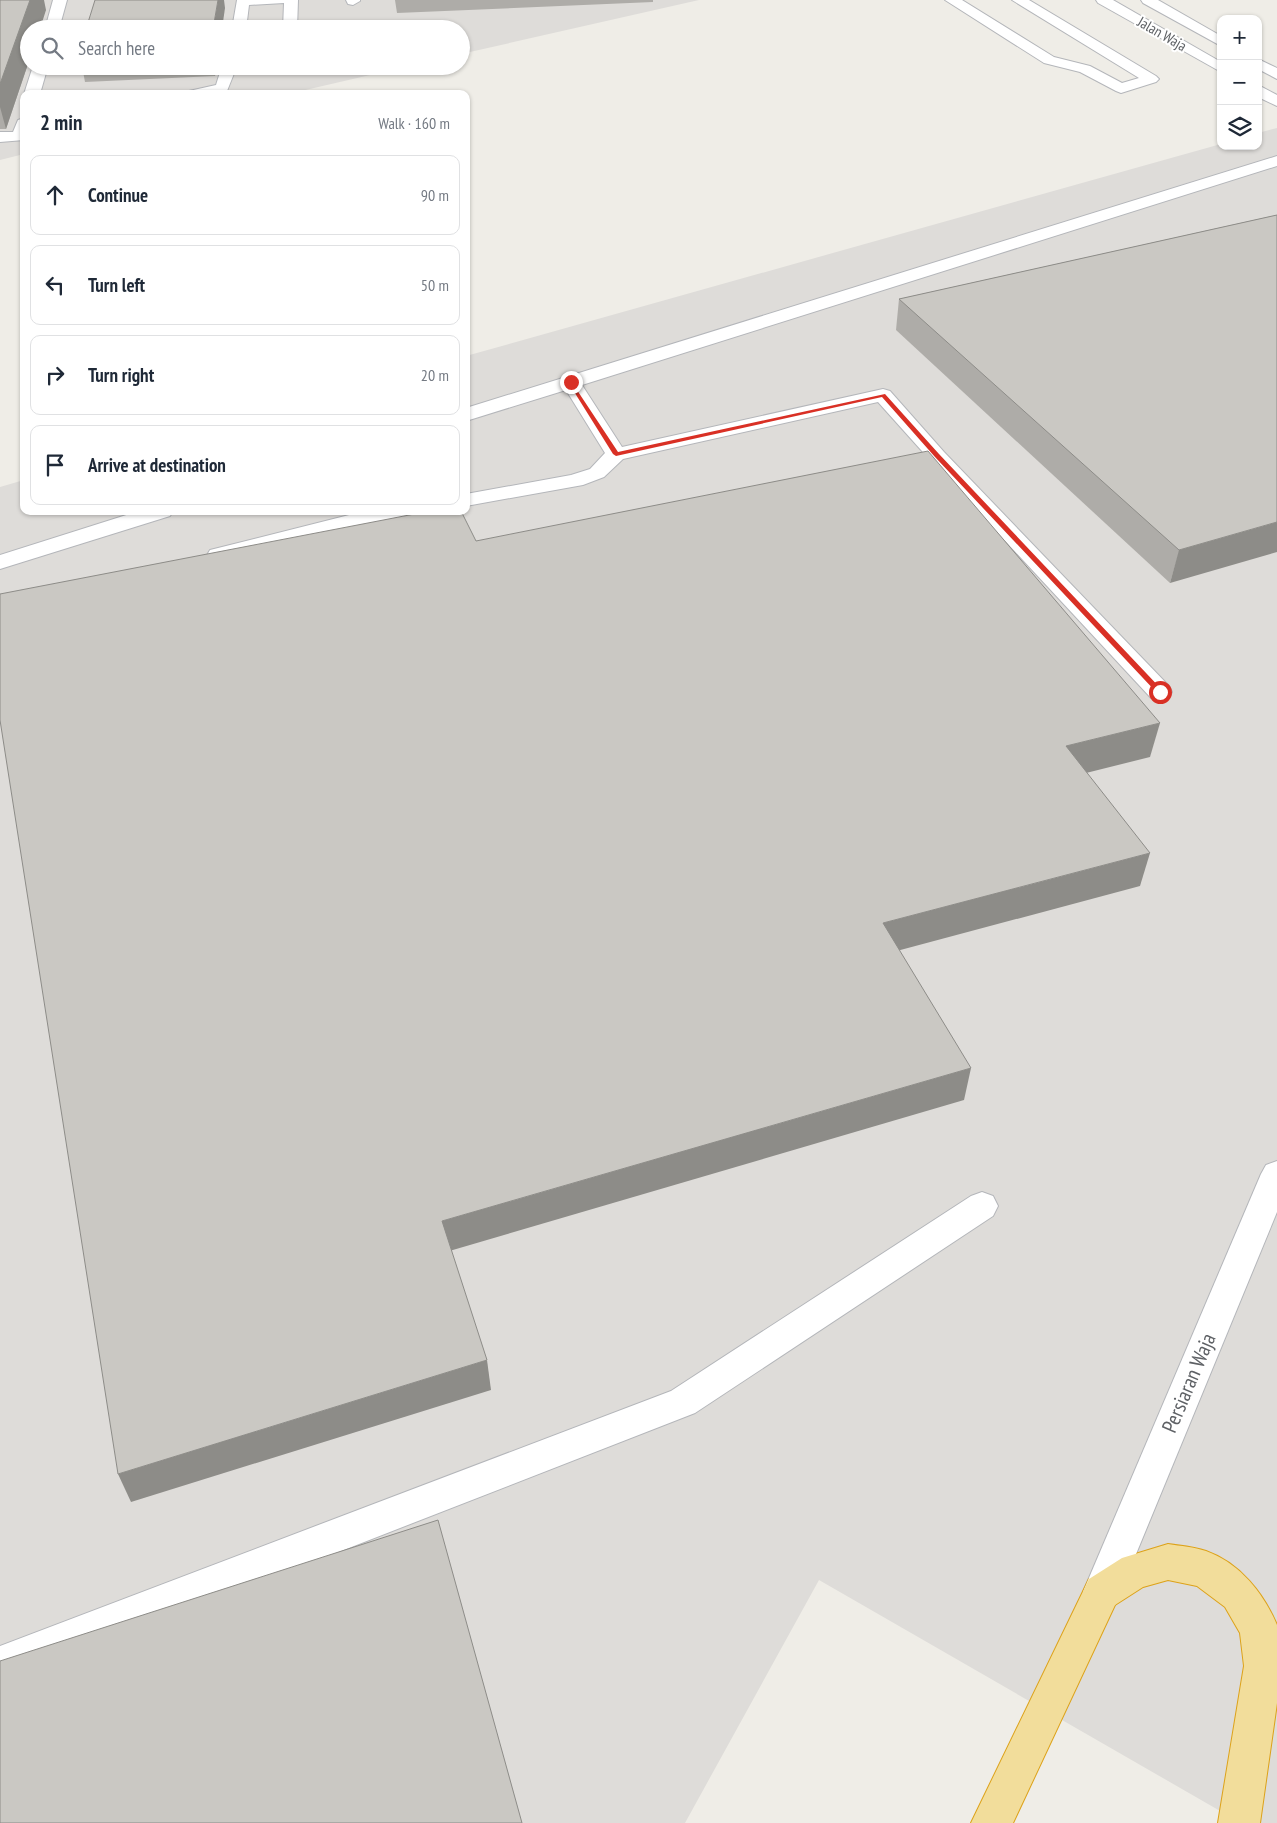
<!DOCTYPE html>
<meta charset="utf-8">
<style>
:root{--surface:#fff;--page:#f2f2f3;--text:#1f2937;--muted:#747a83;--line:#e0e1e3}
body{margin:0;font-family:"PT Sans Narrow",sans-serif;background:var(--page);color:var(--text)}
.controls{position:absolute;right:15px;top:15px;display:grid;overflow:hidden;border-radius:10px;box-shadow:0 1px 4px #0004}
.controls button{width:45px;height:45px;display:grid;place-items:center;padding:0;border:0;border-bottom:1px solid var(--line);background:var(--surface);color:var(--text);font:25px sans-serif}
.stop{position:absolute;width:15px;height:15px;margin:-11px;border:4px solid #d93025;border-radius:50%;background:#fff}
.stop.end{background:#d93025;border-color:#fff;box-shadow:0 1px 5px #0008}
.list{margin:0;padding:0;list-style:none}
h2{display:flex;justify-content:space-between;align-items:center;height:65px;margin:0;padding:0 20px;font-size:21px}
h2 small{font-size:16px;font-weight:400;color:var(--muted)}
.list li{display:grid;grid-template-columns:32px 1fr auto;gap:15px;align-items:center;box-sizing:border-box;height:80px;margin:0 10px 10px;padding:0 10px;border:1px solid var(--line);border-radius:10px}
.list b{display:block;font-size:19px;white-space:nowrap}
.list em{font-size:16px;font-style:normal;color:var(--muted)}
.icon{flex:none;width:28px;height:28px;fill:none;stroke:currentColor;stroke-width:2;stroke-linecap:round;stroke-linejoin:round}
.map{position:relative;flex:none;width:1277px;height:1823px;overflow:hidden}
.search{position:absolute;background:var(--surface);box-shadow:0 1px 4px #0004;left:20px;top:20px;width:450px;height:55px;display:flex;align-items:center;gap:12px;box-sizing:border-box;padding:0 18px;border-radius:28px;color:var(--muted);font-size:19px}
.panel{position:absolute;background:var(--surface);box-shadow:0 1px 4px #0004;left:20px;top:90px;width:450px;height:425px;border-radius:10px}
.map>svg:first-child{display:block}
.industrial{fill:#dedcd9}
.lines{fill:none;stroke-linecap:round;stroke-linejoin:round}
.minor-casing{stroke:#b4b6ba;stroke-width:2}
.highway-casing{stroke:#dda219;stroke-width:2}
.minor{fill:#fff;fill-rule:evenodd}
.highway{fill:#f2dd9b;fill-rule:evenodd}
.wall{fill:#aeaca8}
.shaded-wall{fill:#8d8c88}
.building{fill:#cac8c3;stroke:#8d8c88}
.route{fill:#d93025}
.labels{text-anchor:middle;stroke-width:4;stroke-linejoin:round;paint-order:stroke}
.far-street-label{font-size:15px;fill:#5e6165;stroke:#fff}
.near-street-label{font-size:21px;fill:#5e6165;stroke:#fff}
</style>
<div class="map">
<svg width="1277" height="1823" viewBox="0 0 1277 1823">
<rect width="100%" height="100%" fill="#efede7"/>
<!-- industrial -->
<g class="industrial">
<polygon points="0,0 699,0 461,54 461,29 29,29 29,66 409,66 288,94 24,94 24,154 0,160"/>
<polygon points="1277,128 1277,1823 1241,1823 819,1580 685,1823 0,1823 0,487 24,480 24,511 466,511 466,356 1221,144 1221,146 1258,146 1258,133"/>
</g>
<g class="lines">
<defs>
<g id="minor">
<polygon points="53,0 67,0 59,29 45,29"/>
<polygon points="237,0 298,0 297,29 283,29 284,3 249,5 246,29 232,29"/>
<polygon points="346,0 360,0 360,1 353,5 348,4"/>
<polygon points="945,0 962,0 1054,57 1090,66 1122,83 1139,78 1012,0 1029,0 1156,76 1159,79 1156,82 1121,93 1116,91 1080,72 1044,63"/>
<polygon points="1096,0 1113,0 1221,62 1221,72 1098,3"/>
<polygon points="1141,0 1158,0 1221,36 1221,46 1143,3"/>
<polygon points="1258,59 1277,68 1277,79 1258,69"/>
<polygon points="33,66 48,66 40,94 24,94"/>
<polygon points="222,66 237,66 227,91 217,94 186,94 189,91 216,85"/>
<polygon points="1258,85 1277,95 1277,106 1258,97"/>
<polygon points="24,118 24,140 0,142 0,132 13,132 18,120"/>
<polygon points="1277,156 1277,166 582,385 622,447 883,389 890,391 944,452 1169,686 1172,692 1169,698 1160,700 1151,698 930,460 878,402 623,459 604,477 583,485 466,506 466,494 571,475 590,469 605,453 566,390 466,421 466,408"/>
<polygon points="139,511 173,511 170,516 0,569 0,555"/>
<polygon points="365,511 412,511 409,516 359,525 218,562 210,560 207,555 210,550"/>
<polygon points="1277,1161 1277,1212 1115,1605 1102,1611 1089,1605 1083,1592 1261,1174 1266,1165"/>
<polygon points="982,1192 993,1196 998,1206 993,1216 695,1413 0,1684 0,1646 671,1391 971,1196"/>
</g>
<path id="highway" d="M1168,1544C1181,1546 1194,1547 1206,1551C1240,1563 1264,1594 1277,1625V1703L1260,1823H1218L1244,1666L1240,1633L1225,1607L1197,1586L1168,1580L1143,1587L1115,1605L1013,1823H971L1089,1579L1122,1558Z"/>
</defs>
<!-- minor casing -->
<use href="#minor" class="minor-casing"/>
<!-- highway casing -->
<use href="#highway" class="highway-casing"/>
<!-- minor -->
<use href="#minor" class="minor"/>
<!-- highway -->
<use href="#highway" class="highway"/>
</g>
<!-- wall -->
<g class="wall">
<polygon points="0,0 46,10 29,29 29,61 6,129 0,129"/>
<polygon points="395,0 653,0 653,2 397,13"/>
<polygon points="82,66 216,66 215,76 85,82"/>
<polygon points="1277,215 1170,583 896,330 899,299"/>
</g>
<!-- shaded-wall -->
<g class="shaded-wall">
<polygon points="30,0 44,0 46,10 40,29 29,29 29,61 6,129 0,107 0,84"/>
<polygon points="218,0 224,0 225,8 222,29 213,29"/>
<polygon points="213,66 216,66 215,76"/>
<polygon points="1277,522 1277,552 1170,583 1179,550"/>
<polygon points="1160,723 1150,757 1058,780 1066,746"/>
<polygon points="1150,853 1140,886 878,956 883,923"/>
<polygon points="971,1068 964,1100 446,1252 442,1221"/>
<polygon points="487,1360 491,1390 131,1502 118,1474"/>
</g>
<!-- building -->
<g class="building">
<polygon points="0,0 30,0 0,84"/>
<polygon points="95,0 218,0 213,29 86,29"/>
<polygon points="1277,215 1277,522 1179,550 899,299"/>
<polygon points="928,451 1160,723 1066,746 1150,853 883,923 971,1068 442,1221 487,1360 118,1474 0,720 0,594 430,511 461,511 476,541"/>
<polygon points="438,1520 522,1823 0,1823 0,1661"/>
</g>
<!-- route -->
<polygon class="route" points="571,381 618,452 885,394 939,454 1164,692 1158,694 935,457 882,397 616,456 613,454 568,382"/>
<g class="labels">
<!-- far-street labels -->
<g class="far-street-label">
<text transform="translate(1162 34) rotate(30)" y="5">Jalan Waja</text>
</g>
<!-- near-street labels -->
<g class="near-street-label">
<text transform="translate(1189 1383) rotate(-67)" y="7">Persiaran Waja</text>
</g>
</g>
</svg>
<div class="controls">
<button>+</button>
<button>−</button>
<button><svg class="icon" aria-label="layers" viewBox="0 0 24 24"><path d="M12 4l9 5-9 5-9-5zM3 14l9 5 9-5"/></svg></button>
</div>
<div class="stop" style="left:1160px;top:692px"></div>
<div class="stop end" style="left:571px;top:382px"></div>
<div class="search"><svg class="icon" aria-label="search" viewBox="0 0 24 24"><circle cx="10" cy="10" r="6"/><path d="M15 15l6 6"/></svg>Search here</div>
<section class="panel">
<h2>2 min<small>Walk · 160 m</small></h2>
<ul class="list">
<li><svg class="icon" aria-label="ahead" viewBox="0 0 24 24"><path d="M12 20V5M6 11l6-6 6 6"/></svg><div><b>Continue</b></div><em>90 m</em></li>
<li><svg class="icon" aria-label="left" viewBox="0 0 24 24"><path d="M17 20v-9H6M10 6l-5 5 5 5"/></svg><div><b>Turn left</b></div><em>50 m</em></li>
<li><svg class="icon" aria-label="right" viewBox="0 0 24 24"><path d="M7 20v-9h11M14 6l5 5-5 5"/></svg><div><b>Turn right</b></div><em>20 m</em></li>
<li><svg class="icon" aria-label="arrive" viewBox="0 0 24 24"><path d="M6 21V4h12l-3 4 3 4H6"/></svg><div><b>Arrive at destination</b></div></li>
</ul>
</section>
</div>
